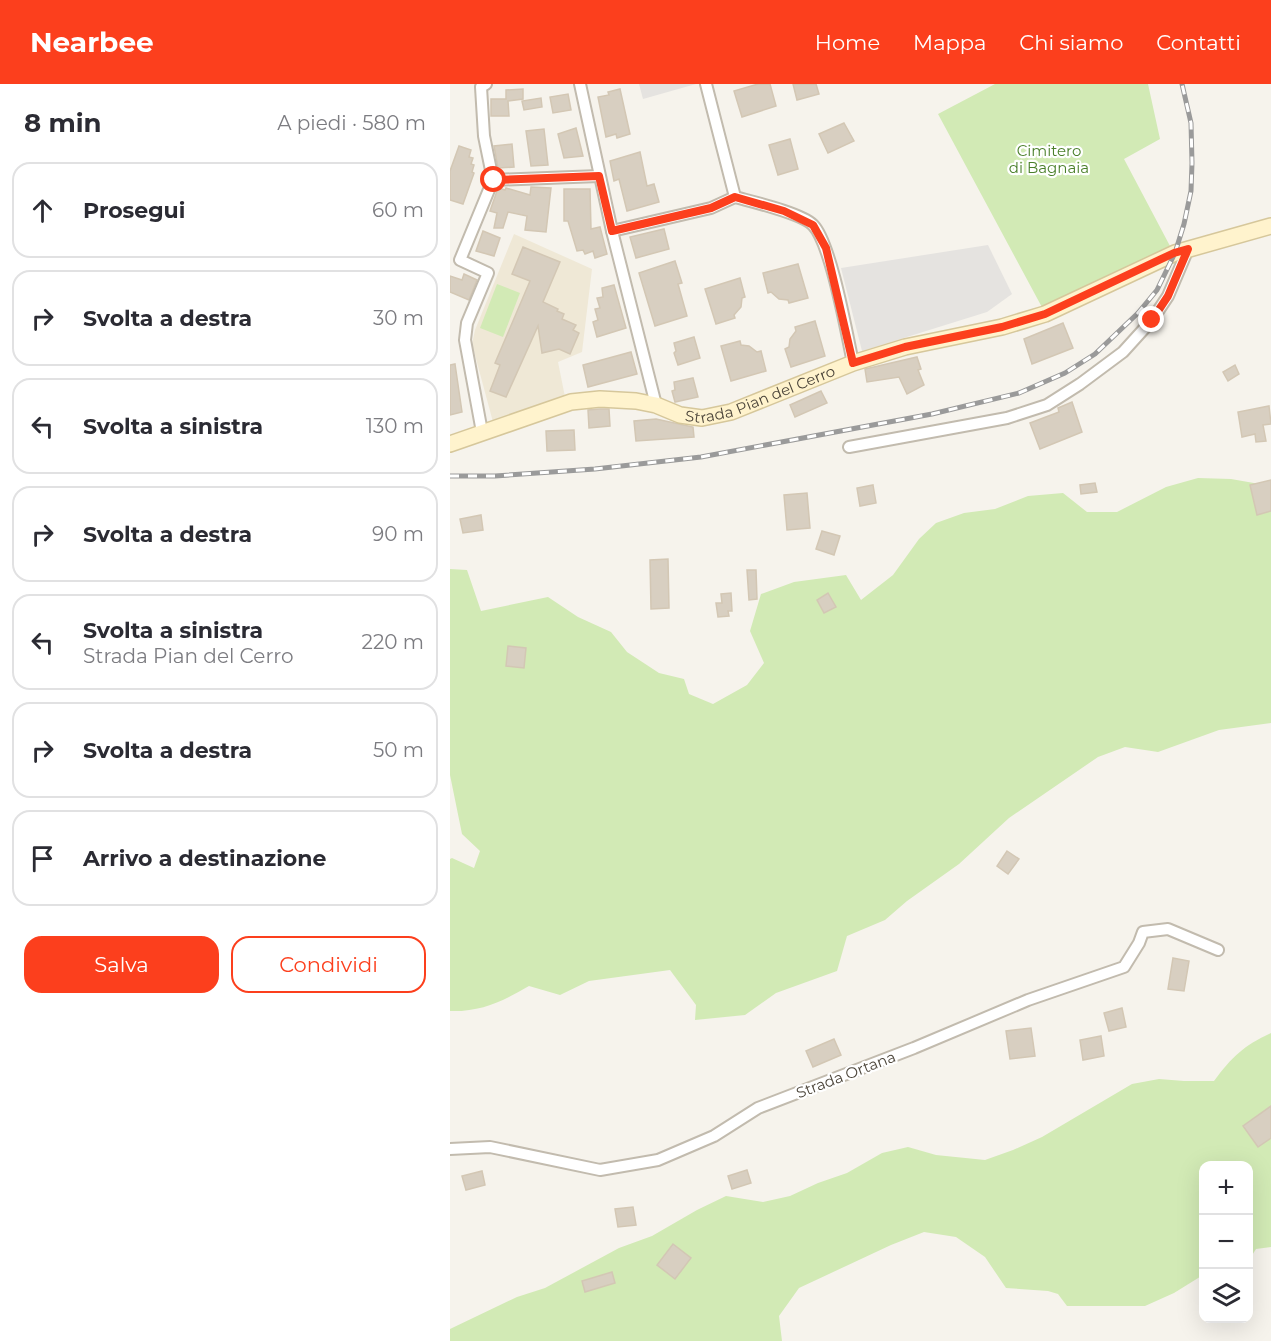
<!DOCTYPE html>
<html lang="it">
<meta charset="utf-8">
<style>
:root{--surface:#fff;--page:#f7f7f7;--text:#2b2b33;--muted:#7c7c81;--line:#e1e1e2;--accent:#fc3f1d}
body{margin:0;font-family:Montserrat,sans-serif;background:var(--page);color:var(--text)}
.controls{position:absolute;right:18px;bottom:18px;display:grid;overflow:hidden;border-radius:12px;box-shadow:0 6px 24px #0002}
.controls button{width:54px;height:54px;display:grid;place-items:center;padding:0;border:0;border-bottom:2px solid var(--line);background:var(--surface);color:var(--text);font:30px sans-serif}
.stop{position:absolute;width:18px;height:18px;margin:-14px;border:4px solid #fc3f1d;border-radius:50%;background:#fff}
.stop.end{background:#fc3f1d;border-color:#fff;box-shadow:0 2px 6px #0008}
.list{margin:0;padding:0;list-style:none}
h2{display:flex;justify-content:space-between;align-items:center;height:78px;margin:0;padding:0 24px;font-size:26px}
h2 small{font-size:20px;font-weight:400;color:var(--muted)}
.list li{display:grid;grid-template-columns:39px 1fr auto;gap:18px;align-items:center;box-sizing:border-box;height:96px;margin:0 12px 12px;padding:0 12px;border:2px solid var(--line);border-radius:18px}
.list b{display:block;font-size:22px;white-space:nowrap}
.list p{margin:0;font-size:20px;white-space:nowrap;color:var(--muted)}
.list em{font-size:20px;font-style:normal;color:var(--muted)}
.actions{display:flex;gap:12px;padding:18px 24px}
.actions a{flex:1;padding:14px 0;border:2px solid var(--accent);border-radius:18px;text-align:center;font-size:21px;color:var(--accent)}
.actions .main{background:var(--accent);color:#fff}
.icon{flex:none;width:33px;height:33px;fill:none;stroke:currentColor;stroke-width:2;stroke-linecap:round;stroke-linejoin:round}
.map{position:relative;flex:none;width:821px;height:1257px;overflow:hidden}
header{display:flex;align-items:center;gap:36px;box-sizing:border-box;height:84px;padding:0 30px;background:var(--accent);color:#fff}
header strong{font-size:28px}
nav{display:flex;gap:33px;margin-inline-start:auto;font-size:21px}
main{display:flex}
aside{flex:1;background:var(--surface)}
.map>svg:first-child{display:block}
.education{fill:#efe8d6}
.green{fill:#d2eab5}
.parking{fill:#e5e3e0}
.building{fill:#d8cfc1;stroke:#d3c7b4;stroke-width:1.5}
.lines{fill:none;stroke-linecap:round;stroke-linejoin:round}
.street-casing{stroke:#c2bbae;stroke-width:14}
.secondary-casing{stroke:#d6c79b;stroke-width:18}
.street{stroke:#fff;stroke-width:10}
.secondary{stroke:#fff3cd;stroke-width:15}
.rail-casing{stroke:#9a9a9a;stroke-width:5}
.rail{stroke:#fff;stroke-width:3;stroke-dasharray:9;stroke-linecap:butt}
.route{stroke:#fc3f1d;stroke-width:8}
.labels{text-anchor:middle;stroke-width:4.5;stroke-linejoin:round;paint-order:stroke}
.park-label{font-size:15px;fill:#4a7f2a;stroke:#fff}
.street-label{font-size:15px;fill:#4b4439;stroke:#fff}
</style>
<header>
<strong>Nearbee</strong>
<nav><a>Home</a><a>Mappa</a><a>Chi siamo</a><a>Contatti</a></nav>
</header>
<main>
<aside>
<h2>8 min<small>A piedi · 580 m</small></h2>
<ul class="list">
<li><svg class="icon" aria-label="ahead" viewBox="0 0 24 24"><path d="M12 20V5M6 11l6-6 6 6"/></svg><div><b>Prosegui</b></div><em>60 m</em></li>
<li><svg class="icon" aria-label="right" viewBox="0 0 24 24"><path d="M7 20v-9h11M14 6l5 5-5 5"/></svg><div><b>Svolta a destra</b></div><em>30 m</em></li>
<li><svg class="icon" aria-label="left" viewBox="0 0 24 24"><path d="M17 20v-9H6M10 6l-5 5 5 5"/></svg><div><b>Svolta a sinistra</b></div><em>130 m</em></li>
<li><svg class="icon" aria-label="right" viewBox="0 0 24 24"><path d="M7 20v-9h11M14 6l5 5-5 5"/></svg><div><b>Svolta a destra</b></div><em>90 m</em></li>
<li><svg class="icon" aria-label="left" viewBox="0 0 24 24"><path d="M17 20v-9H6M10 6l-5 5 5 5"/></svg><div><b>Svolta a sinistra</b><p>Strada Pian del Cerro</p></div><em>220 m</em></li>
<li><svg class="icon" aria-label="right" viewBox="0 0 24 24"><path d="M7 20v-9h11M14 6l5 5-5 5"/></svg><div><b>Svolta a destra</b></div><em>50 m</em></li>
<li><svg class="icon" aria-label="arrive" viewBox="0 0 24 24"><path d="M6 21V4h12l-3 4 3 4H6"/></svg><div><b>Arrivo a destinazione</b></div></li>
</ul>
<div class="actions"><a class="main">Salva</a><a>Condividi</a></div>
</aside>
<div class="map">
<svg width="821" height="1257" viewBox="0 0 821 1257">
<rect width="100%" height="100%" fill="#f6f3ec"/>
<!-- education -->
<polygon class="education" points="64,150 142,185 132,268 108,278 115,313 43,338 22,260 25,246"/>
<!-- green -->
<g class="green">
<polygon points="545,0 698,0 710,55 674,75 720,162 594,227 488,30"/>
<polygon points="47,200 70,209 53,253 30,244"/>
<path d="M748,394L781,395L821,402V639L769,646L708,668L675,663L648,673L559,734L509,780L457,817L435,836L397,852L387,887L326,909L295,931L245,936L246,921L220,886L139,897L110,911L79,902C53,917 31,928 0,927V775L2,774L24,784L30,767L12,750L0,691V485L17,486L31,527L98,513L128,533L161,548L177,568L209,589L234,595L239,610L263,620L297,601L314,579L300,547L311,510L344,498L396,491L411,516L443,491L469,455L486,439L514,429L545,425L578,412L613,409L637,428H667L716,403Z"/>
<path d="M821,949V1163L806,1165L799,1176L798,1082H754L753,1191L724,1209L695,1222H617L608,1210L598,1207L556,1204L535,1173L506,1153L474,1148L441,1161L349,1204L329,1232L332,1257H0V1245L67,1213L95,1204L169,1164L202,1152L247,1126L276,1112L313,1118L340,1112L368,1099L397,1089L432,1069L458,1063L486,1071L535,1076L563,1066L592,1053L682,1000L709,995L734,997H764C782,973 793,962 821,949Z"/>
</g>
<!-- parking -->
<g class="parking">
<polygon points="189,0 246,0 193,15"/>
<polygon points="538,161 562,210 537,228 412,267 391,184"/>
</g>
<!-- building -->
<g class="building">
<polygon points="308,0 320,0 326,22 292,33 284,7"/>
<polygon points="343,0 366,0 369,10 347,16"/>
<polygon points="73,5 73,15 58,17 59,32 41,32 41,15 56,15 56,6"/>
<polygon points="170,5 180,50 167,54 166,50 156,53 148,13 159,11 158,8"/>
<polygon points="118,10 121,26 103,29 100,13"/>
<polygon points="91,14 92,23 74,26 72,17"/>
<polygon points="394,39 404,57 378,69 369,50"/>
<polygon points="126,44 133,72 114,74 108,50"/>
<polygon points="94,45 98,81 81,82 76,47"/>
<polygon points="340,55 348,85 328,91 319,61"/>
<polygon points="62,60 64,83 48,84 44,62"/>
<polygon points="9,62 21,66 19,73 23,74 21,80 24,81 22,88 24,89 13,120 0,116 0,87"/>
<polygon points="190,68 197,102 204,100 209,118 177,127 169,95 164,97 160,77"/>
<polygon points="81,103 101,104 96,148 75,146 77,132 58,128 53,144 44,144 47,129 40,127 48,104 55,106 56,104 80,111"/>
<polygon points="114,105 140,105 141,145 150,143 157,170 145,174 143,167 135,170 133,166 127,167 118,137 114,137"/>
<polygon points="214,145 219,165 186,174 180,153"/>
<polygon points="33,147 50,154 44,172 26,167"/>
<polygon points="73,163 110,178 93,218 108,225 107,227 114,230 112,235 126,241 123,246 129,249 120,270 109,265 92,269 88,242 56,313 40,307 50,281 45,279 80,197 62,190"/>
<polygon points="225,177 232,199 228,200 237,232 205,242 189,189"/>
<polygon points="348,180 358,214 339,219 338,216 329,215 321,208 318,209 313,189"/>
<polygon points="14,190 27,196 19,216 0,208 0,192 12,196"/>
<polygon points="290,194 295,213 292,214 291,223 284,231 285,234 266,240 255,205"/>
<polygon points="164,201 176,244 147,253 143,238 148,236 145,225 150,224 147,214 153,213 152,204"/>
<polygon points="365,237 375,272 341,283 335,265 339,263 340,255 346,247 345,243"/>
<polygon points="613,239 623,264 582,280 574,255"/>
<polygon points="244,253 250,274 228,281 224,269 226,267 224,259"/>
<polygon points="290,257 291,261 299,262 307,268 311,267 316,287 281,297 271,262"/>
<polygon points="181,268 187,290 138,303 133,281"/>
<polygon points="467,273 471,285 468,286 474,301 457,310 449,293 417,298 415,285"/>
<polygon points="5,280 12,328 0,331 0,281"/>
<polygon points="785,281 789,290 778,297 773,288"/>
<polygon points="243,294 248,313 225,318 222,307 225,306 224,298"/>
<polygon points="371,307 377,319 345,333 340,321"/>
<polygon points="622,318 632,348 590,365 580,339 609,328 608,324"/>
<polygon points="819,322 821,340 813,341 816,357 806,358 805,350 792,353 788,328"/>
<polygon points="150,325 159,325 160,342 139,344 138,326"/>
<polygon points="206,335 243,343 244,353 186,357 184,337"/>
<polygon points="124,346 125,366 97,367 96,347"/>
<polygon points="821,396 821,427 807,431 800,401"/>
<polygon points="645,399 647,408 631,410 630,401"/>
<polygon points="423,401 426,419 410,422 407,404"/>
<polygon points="357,409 360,444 337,446 334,411"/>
<polygon points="31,431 33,446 13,449 10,435"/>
<polygon points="372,447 390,452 384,471 366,465"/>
<polygon points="218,475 219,524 201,525 200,476"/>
<polygon points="297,486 306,486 307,515 299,516"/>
<polygon points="281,509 282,527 278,527 279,532 268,533 266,519 272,519 271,510"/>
<polygon points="378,509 386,523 374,529 367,516"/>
<polygon points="58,562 76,564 74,584 56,582"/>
<polygon points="557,767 569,775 558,790 547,782"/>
<polygon points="723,874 739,877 734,907 718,905"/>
<polygon points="672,924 676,943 659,947 654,929"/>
<polygon points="581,944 585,972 560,975 556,947"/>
<polygon points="651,952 654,972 633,976 630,956"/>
<polygon points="384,955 391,971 363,983 356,967"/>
<polygon points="821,1022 821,1054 808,1063 793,1042"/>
<polygon points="297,1086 301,1099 282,1105 278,1092"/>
<polygon points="32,1087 35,1101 16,1106 12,1092"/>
<polygon points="183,1123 186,1141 168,1143 165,1125"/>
<polygon points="223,1160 241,1174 225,1195 207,1181"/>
<polygon points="162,1188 165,1199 135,1208 132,1197"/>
</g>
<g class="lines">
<defs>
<g id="street">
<polyline points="130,0 162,147 206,321"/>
<polyline points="256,0 285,113"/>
<polyline points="43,96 149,92"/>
<path d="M162,147L261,124L285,113C303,118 351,129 363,141C381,159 397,251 403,279"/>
<polyline points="32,348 15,256 17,239 38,189 10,176 43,96 34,52 31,3 36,0"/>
<polyline points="399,363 557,334 597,321 630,300 673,268 702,236 718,212 738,165"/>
<polyline points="0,1065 40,1063 150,1086 208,1076 264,1052 308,1024 464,964 578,916 674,883 689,859 693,848 718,845 768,866"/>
</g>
<g id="secondary">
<path id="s1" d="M0,360L121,318L150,315L186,317L206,321L230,331L252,334L281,328L403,279L455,263L552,243L595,230L725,169L821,142"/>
</g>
</defs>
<!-- street casing -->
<use href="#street" class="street-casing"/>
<!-- secondary casing -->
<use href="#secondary" class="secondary-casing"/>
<!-- street -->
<use href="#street" class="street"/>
<!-- secondary -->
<use href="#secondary" class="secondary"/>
<defs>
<polyline id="rail" points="0,392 45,392 145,385 251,373 482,330 569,309 615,289 645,270 688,229 707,206 725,169 734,140 741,107 742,79 741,39 732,0"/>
</defs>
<!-- rail casing -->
<use href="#rail" class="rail-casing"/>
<!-- rail -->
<use href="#rail" class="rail"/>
</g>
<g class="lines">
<!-- route -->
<polyline class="route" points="44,96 149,92 162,147 261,124 285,113 334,127 363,141 376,164 403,279 455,263 552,243 595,230 724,169 738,165 718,212 702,236"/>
</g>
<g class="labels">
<!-- park labels -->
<g class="park-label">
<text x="599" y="72">Cimitero<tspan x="599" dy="17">di Bagnaia</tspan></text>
</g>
<!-- street labels -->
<g class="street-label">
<text dy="5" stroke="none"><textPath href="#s1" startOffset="324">Strada Pian del Cerro</textPath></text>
<text transform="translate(396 991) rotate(-21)" y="5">Strada Ortana</text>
</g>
</g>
</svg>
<div class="controls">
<button>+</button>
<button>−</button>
<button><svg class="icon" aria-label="layers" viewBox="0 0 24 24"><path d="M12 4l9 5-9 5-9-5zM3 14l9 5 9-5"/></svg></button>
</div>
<div class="stop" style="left:44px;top:96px"></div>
<div class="stop end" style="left:702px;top:236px"></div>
</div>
</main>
